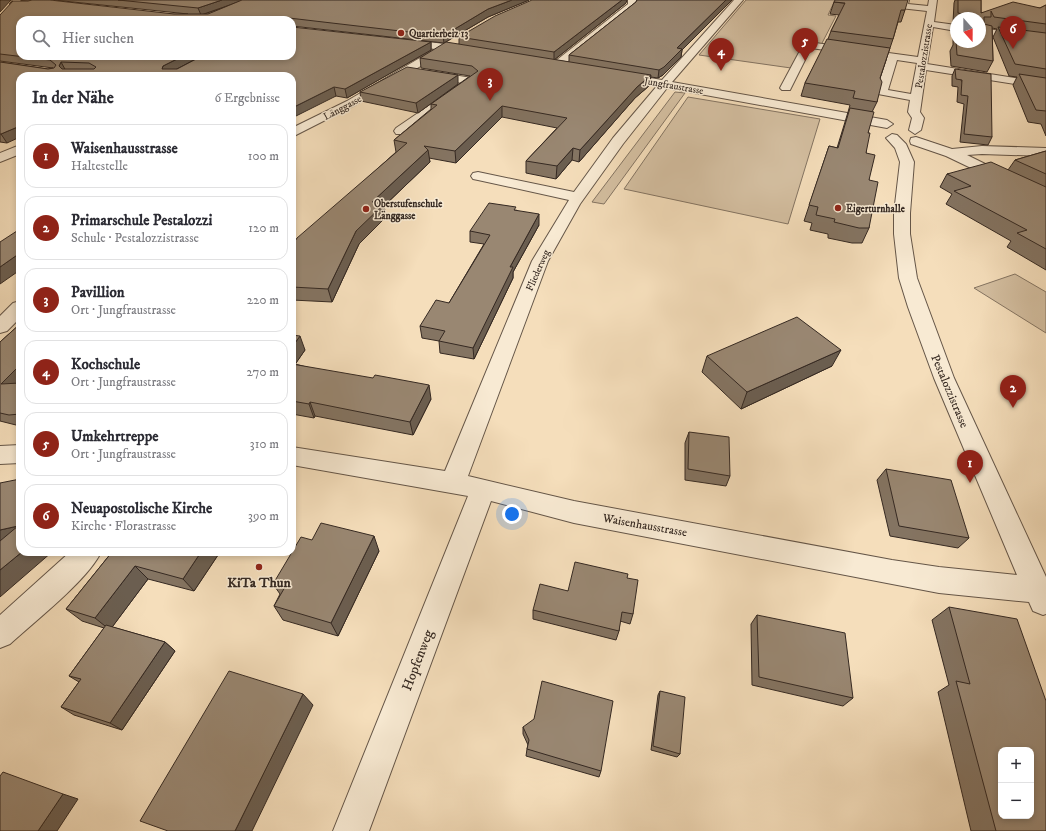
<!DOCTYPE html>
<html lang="de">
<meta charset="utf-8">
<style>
:root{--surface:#fff;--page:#f2f2f3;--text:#2b2b33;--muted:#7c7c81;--line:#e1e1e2;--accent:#8f2418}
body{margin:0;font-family:"IM FELL DW Pica",serif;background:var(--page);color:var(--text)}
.controls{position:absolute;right:12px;bottom:12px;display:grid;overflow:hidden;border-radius:8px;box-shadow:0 2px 6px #0003}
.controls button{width:36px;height:36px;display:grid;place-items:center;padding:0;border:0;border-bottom:1px solid var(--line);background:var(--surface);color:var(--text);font:20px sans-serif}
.compass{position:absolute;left:950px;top:12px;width:36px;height:36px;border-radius:50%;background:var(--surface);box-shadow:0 2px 6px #0003;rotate:159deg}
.you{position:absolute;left:512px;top:514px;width:14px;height:14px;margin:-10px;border:3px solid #fff;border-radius:50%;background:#1a73e8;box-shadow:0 0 0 6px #1a73e833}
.badge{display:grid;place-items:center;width:26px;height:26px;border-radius:50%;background:var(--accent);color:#fff;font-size:13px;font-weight:700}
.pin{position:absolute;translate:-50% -33px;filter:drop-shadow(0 1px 2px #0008)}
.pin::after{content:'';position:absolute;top:21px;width:14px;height:12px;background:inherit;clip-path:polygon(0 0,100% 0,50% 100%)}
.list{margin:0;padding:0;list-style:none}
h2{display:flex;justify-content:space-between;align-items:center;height:52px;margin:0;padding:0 16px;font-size:17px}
h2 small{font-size:13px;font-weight:400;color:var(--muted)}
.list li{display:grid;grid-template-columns:26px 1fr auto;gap:12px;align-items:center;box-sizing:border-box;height:64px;margin:0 8px 8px;padding:0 8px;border:1px solid var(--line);border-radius:12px}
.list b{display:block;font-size:15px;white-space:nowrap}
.list p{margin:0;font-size:13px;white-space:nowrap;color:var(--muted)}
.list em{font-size:13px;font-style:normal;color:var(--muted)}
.icon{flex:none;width:22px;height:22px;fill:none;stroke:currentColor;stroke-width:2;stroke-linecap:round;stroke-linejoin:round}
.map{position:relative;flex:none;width:1046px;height:831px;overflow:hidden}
.search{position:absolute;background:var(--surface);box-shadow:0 2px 6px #0003;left:16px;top:16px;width:280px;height:44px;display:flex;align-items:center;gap:10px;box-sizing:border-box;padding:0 14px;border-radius:12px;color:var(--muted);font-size:15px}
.panel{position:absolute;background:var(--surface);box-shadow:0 2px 6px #0003;left:16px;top:72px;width:280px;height:484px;border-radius:12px}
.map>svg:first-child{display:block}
.green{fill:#d4bfa1;stroke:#847462}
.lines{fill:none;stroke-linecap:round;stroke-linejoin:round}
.minor-casing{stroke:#655648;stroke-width:2}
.major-casing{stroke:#352922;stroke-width:2}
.minor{fill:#f8ead3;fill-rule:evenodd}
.major{fill:#f5debb;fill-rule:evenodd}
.wall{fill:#847462;stroke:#352922;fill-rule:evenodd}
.shaded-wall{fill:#6b5e50;stroke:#352922}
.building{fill:#998772;stroke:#352922;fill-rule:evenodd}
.poi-dot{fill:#8f2418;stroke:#f8ead3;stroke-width:1.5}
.labels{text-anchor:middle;stroke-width:3;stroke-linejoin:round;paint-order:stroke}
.far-poi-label{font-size:10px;font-weight:bold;fill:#352922;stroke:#f8ead3;text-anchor:start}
.far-street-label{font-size:10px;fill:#352922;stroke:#f8ead3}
.street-label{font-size:12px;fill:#352922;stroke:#f8ead3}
.near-poi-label{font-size:14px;font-weight:bold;fill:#352922;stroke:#f8ead3}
.near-street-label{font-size:14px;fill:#352922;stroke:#f8ead3}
</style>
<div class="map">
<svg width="1046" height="831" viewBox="0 0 1046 831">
<rect width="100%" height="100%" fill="#f5debb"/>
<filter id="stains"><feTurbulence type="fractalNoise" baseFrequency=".005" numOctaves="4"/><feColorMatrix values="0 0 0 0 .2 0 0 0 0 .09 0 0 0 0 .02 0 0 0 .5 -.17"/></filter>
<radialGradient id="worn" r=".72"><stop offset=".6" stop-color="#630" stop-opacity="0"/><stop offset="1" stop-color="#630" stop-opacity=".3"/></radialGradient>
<!-- green -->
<g class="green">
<polygon points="746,0 835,0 828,15 836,16 821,45 805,43 791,68 699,55"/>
<polygon points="675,92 685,93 604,204 592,202"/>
<polygon points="688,97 820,119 788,224 624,189"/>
<polygon points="1015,274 1046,292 1046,333 974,288"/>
</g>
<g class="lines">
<defs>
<g id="minor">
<polygon points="628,0 636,0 637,4 561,67 553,67 552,65 553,63 628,4"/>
<polygon points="734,0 743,0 672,82 887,120 893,124 887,128 667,88 623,144 580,204 548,261 468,476 574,501 892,560 939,567 1017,575 934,378 908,307 899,278 894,234 894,213 900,162 895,148 886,138 892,134 897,135 906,144 914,162 910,213 910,234 917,278 954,378 1046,577 1046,614 1043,615 1033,611 1029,602 939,593 892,584 574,523 491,501 369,831 333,831 468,496 292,465 292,447 445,471 532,261 569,200 478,180 473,179 471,176 473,173 478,172 574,192 613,138 657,86 616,78 615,76 616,74 620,73 662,80"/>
<path d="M901,0H909L908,4L928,6L929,0H937L934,22L956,25V31L933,27L927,64L1046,83V89L926,70L920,112L924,118L921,130L915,134L909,130L912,118L908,112L910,100L878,94L876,92L887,59L811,48L790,90H782L780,88L803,45L808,42L918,57L927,11L900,8L899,6ZM897,60L917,63L911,94L888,90Z"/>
<polygon points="980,28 1046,37 1046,43 980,34"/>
<path d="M401,39C413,41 470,45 475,51L470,54L446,51L355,105L292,137V128L347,101L435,49L398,44L396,42Z"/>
<polygon points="428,71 472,78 477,81 404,134 396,134 394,131 396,128 462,83 424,76 423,74"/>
<polygon points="916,137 952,149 982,146 1046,148 1046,156 982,154 967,155 1046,194 1046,204 946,156 911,144 910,141 911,138"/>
<polygon points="20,145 20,154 0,162 0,153"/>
<polygon points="20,301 20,318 7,331 0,333 0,316 13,303"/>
<polygon points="20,445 20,463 0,464 0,446"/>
<path d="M70,552H101C88,580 34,622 10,644L0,648V615Z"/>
</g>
<polygon id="major" points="13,0 21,0 20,1 51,0 32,7 11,6 10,4"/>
</defs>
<!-- minor casing -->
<use href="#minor" class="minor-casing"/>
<!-- major casing -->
<use href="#major" class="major-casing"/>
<!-- minor -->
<use href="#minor" class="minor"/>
<!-- major -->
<use href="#major" class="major"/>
</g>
<!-- wall -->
<g class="wall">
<path d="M54,0H529L488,17L444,43L292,26V20H20V56H201L177,69L431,42V50L347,98L336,96L20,76L7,143L0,142V62L48,69L53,68L0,61V15L188,14ZM231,5L208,14H204Z"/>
<polygon points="637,0 732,0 682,50 681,57 663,75 658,78 651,77 649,86 635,98 579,162 572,160 556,179 526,173 526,161 557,128 502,117 456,163 429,158 430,162 384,206 386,217 359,244 332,302 292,300 292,246 396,152 394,140 431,109 431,104 470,76 421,68 420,58 459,44 459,37 626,3 554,60 569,62 569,55 636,2"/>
<polygon points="955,0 981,0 981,13 1040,8 1046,5 1046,136 1041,124 1028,122 1013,85 1017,77 1009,76 993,37 997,29 992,28 993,61 987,72 951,66 950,51 953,45 953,32 956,26 956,42 980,18 956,18 956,24 953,23 954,3"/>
<polygon points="834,2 905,10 901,22 898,22 893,39 880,78 877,102 872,112 868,133 866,153 869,180 869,228 862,243 852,243 828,238 828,234 810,230 812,223 804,221 829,146 837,148 845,122 848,112 850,105 801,96 805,83 828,39 831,31 839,15 830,14"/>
<polygon points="955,69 992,137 988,145 960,142 964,104 957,102 958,87 952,86 952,76"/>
<polygon points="458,84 418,113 361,101 360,92"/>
<polygon points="1046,151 1046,270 1007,247 1011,241 946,204 952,194 940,187 947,174 1008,170 1015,160"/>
<polygon points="516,210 539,225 513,272 513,278 474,359 440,353 439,341 422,338 420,326 449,303 484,244 470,242 470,231"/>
<polygon points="20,324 20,426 0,421 0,342"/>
<polygon points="292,335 305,350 295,364 431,399 413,435 315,416 314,418 292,414"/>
<polygon points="707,356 832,366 741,409 702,372"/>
<polygon points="689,432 730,476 726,486 685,480 685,443"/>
<polygon points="886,469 969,538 958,548 890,536 877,480"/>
<polygon points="312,540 379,551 338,636 283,620 274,606 280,594 273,584"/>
<polygon points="112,552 220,552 194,591 148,579 112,627 165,642 175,651 122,730 74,715 61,707 79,682 69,676 104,628 82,621 66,609"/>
<polygon points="627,578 633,614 630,624 620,621 619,631 616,640 533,619 533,610 568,591"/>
<polygon points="949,607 1046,831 971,831 938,692 949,685 932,620"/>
<polygon points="757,615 853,698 843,706 752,685 751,624"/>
<polygon points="660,691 680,754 677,757 651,750 658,695"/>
<polygon points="523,727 601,771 599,777 526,756 527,749 528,745 523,734"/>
</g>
<!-- shaded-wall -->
<g class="shaded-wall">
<polygon points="1,0 11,0 0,12 0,1"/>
<polygon points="222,0 244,0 201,15 198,8"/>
<polygon points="512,0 529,0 488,17 444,43 443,36 488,9"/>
<polygon points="622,0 627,0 626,3 554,60 554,52"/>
<polygon points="726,0 732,0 682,50 681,57 663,75 658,78 659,70 677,48"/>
<polygon points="431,42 431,50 347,98 345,89"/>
<polygon points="183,56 201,56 166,75 162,69 163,66"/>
<polygon points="61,62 66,71 64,75 59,66"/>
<polygon points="458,75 458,84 418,113 416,103"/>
<polygon points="651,75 649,86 635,98 579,162 580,150 637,87"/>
<polygon points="334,87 336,96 292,118 292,108"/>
<polygon points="502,106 502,117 456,163 455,151"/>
<polygon points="20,126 20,137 7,143 1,134"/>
<polygon points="573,148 572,160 556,179 557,166"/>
<polygon points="428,150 430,162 384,206 386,217 359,244 332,302 328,289 356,231 372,202"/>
<polygon points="539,214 539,225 513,272 513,278 474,359 473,348 510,267"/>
<polygon points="20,253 20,270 0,284 0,267"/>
<polygon points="300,336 305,350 292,369 292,347"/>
<polygon points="841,350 832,366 741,409 747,392"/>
<polygon points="20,365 20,387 1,384"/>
<polygon points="429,385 431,399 413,435 410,422"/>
<polygon points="310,402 315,416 314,418 309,404"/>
<polygon points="18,526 0,546 0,530"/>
<polygon points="374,536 379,551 338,636 331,623"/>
<polygon points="22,552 52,552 0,597 0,570"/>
<polygon points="201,552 220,552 194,591 183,579"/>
<polygon points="135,566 148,579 110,630 95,618"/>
<polygon points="165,642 175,651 122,730 110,723"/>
<polygon points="303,694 313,705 252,831 235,831"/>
<polygon points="63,794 78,799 57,831 38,831"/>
</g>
<!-- building -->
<g class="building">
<path d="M32,0H50L174,14H208L242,0H512L488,9L443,36L289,18V20H20V56H183L163,66L162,69H177L202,56H292V27L431,42L345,89L334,87L292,108V76H20V126L1,134H0V62L48,69L54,68L56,65L50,60L0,54V15L13,1H28ZM61,62L89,63L96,67L94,69H62L59,66Z"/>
<polygon points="118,0 222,0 198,8"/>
<polygon points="532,0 622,0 554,52 459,37 495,16"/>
<polygon points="637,0 726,0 677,48 682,49 664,67 659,70 569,55 636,2"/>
<polygon points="835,0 908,0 905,10 901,10 893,39 831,31 845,3 834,2"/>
<polygon points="958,0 981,0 981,13 1013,2 1040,8 1046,5 1046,24 994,17 991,11 991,17 984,17 984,24 992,26 993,61 957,55 956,40 956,42 980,42 980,18 962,18 962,14 958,13"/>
<polygon points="998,27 1046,33 1046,69 1015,64"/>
<polygon points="827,39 890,48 880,78 882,82 877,102 853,98 855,91 805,83"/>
<polygon points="446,42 651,75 637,87 580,150 573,148 557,166 526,161 567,118 502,106 455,151 424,146 428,150 372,202 383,205 356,231 328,289 292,287 292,246 297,238 407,143 394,140 437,105 431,104 478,71 472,66 420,58"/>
<polygon points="407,67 458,75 416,103 360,92"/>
<polygon points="955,69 991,74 992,137 964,134 968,96 961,95 962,80 956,79"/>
<polygon points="1019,74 1046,78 1046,111 1036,110"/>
<polygon points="850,108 874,112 868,133 870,133 866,153 875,155 869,180 878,182 869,228 859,228 834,222 835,219 816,215 818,207 809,205 829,146 838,148"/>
<polygon points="1046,151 1046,174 1015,160"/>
<polygon points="991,162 1046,187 1046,249 1017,233 1027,230 954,191 971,186 947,174"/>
<polygon points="489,203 516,207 514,210 539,214 510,267 513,267 473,348 439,341 445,331 420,326 436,300 449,303 490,235 470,231"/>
<polygon points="20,229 20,253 0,267 0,242"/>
<polygon points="797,317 841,350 747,392 707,356"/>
<polygon points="20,324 20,365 1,384 20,383 20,414 9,415 0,413 0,342"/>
<polygon points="292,335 300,336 292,347"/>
<polygon points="292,364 373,378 375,375 429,385 410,422 310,402 309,404 292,401"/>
<polygon points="689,432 729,437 730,476 688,469"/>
<polygon points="886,469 951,480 969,538 899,526"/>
<polygon points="20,479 20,552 22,552 0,570 0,541 18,526 0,530 0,483"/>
<polygon points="321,523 374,536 331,623 274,606 285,587 273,584 301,537 312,540"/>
<polygon points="112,552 201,552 183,579 135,566 95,618 66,609"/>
<polygon points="575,562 628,574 627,578 638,580 633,614 622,612 619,631 533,610 540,584 568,591"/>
<path d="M949,607L1017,619L1046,701V831H996L956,681L970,684ZM1001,750H1031V816H1001Z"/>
<polygon points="757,615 845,633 853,698 759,677"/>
<polygon points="106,625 165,642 110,723 61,707 81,679 69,676"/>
<polygon points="229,671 303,694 235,831 168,831 140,821"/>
<polygon points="542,681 613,701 601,771 527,749 529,740 523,727 534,719"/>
<polygon points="660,691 685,697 680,754 653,746"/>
<polygon points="3,772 63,794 38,831 0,831 0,776"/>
</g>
<!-- markers -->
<g class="poi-dot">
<circle cx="401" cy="33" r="4"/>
<circle cx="838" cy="208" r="4"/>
<circle cx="366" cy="209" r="4"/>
<circle cx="259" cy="567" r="4"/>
</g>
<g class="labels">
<!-- far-poi labels -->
<g class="far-poi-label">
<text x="409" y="37">Quartierbeiz 13</text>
<text x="374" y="207">Oberstufenschule<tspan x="374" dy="12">Länggasse</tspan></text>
<text x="846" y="212">Eigerturnhalle</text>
</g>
<!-- far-street labels -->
<g class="far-street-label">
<text transform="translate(923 56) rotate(-81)" y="4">Pestalozzistrasse</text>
<text transform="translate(674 85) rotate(10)" y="4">Jungfraustrasse</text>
<text transform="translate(342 107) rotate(-28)" y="4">Länggasse</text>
<text transform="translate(537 270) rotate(-66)" y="4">Fliederweg</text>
</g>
<!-- street labels -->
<g class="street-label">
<text transform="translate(950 391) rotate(67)" y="4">Pestalozzistrasse</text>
<text transform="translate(645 525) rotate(10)" y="4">Waisenhausstrasse</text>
</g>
<!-- near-poi labels -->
<g class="near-poi-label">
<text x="259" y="587">KiTa Thun</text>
</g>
<!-- near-street labels -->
<g class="near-street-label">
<text transform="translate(417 660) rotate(-69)" y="5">Hopfenweg</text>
</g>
</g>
<rect width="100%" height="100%" filter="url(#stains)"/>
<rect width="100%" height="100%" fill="url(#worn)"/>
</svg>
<div class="controls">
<button>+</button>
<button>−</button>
</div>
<svg class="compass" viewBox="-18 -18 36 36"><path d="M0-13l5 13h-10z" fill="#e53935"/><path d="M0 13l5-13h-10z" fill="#7c7c81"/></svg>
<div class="you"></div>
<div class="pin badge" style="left:970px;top:483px">1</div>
<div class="pin badge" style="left:1013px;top:408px">2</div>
<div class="pin badge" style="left:490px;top:101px">3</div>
<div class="pin badge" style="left:721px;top:71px">4</div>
<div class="pin badge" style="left:805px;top:61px">5</div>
<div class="pin badge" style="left:1013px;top:49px">6</div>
<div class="search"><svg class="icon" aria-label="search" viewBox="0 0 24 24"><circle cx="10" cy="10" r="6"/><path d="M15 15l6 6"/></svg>Hier suchen</div>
<section class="panel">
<h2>In der Nähe<small>6 Ergebnisse</small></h2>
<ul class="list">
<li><span class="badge">1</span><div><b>Waisenhausstrasse</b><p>Haltestelle</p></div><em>100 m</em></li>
<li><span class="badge">2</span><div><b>Primarschule Pestalozzi</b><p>Schule · Pestalozzistrasse</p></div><em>120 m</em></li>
<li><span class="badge">3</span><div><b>Pavillion</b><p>Ort · Jungfraustrasse</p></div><em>220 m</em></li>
<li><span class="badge">4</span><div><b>Kochschule</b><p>Ort · Jungfraustrasse</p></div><em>270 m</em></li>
<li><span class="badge">5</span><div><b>Umkehrtreppe</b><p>Ort · Jungfraustrasse</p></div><em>310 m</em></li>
<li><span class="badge">6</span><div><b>Neuapostolische Kirche</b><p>Kirche · Florastrasse</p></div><em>390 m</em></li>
</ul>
</section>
</div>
